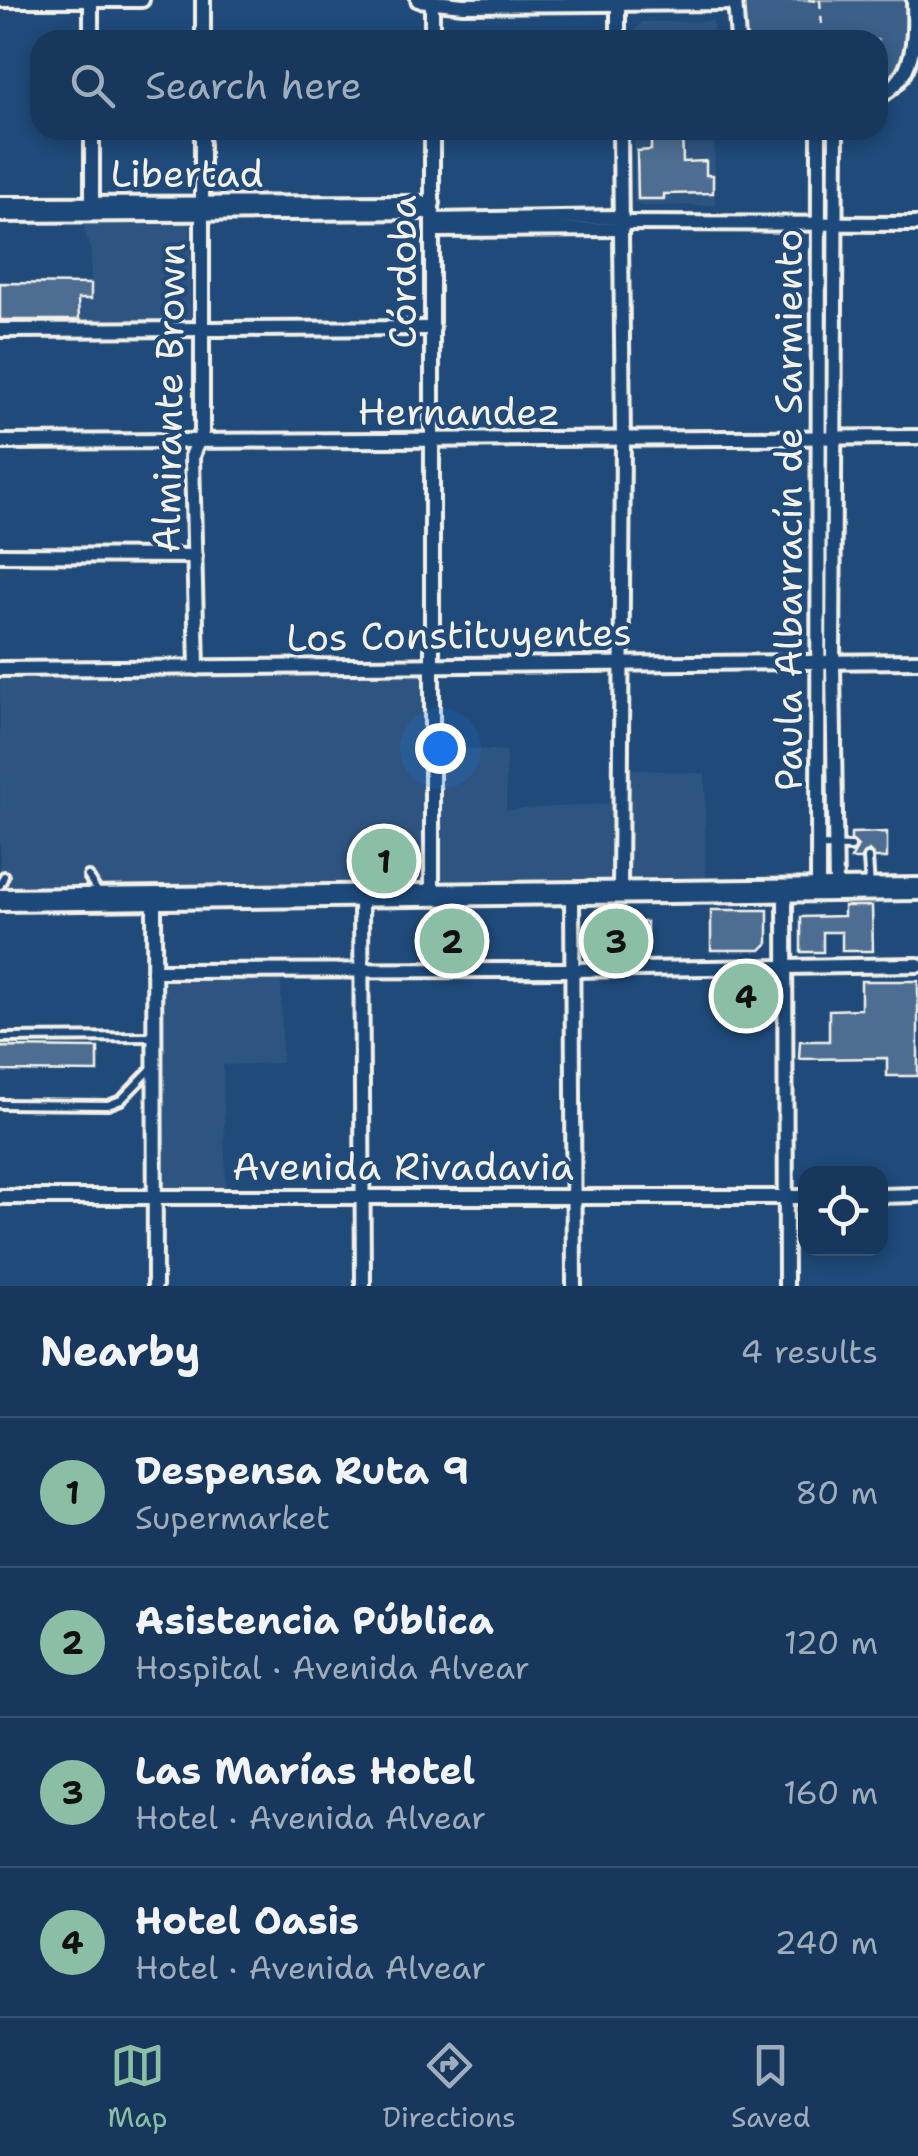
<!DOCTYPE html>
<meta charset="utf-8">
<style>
:root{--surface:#17385c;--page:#244365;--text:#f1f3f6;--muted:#9eacbb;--line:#365272;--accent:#8abfa5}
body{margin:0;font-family:"Shantell Sans",sans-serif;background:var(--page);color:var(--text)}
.controls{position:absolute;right:30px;bottom:30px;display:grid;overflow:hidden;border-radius:20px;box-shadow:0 5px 15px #0003}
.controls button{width:90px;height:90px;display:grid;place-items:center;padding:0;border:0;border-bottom:2px solid var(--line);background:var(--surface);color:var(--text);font:50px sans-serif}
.you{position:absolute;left:440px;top:748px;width:35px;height:35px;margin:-25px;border:8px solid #fff;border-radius:50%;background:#1a73e8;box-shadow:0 0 0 15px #1a73e833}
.badge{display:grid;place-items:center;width:65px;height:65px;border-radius:50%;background:var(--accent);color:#111;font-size:32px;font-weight:700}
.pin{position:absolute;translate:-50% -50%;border:5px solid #fff;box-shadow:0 2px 10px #0006}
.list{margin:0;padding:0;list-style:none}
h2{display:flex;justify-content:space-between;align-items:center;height:130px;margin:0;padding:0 40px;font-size:42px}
h2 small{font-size:32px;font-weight:400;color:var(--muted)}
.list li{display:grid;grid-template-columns:65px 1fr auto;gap:30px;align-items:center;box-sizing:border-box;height:150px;padding:0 40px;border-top:2px solid var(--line)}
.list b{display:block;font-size:38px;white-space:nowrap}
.list p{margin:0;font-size:32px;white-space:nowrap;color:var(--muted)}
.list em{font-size:32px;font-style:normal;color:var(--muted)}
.icon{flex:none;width:55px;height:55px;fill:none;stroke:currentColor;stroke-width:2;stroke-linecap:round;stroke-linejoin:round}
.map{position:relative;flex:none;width:918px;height:1286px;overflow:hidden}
.search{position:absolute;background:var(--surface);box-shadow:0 5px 15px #0003;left:30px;right:30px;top:30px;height:110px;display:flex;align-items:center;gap:25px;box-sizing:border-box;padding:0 35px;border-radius:30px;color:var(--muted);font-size:38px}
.sheet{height:730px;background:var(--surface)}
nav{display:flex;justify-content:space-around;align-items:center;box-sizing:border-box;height:140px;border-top:2px solid var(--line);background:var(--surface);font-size:28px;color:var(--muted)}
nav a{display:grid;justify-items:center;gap:5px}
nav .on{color:var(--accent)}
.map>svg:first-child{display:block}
.built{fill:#2d5581}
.green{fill:#3a5f88;stroke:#97a8b8;stroke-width:2.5}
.building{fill:#4d6e92;stroke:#f4f1e8;stroke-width:2.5}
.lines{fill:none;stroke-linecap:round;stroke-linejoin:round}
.service-casing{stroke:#f4f1e8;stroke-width:14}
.minor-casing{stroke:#f4f1e8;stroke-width:20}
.primary-casing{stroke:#f4f1e8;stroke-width:28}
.path{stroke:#f4f1e8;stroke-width:2.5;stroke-dasharray:8 8;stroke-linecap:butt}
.service{stroke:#1f4a7a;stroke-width:6}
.minor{stroke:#1f4a7a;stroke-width:12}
.primary{stroke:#1f4a7a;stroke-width:20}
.labels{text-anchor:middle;stroke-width:8;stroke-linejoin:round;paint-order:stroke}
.street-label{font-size:38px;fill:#f4f1e8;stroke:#1f4a7a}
</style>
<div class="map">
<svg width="918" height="1286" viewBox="0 0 918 1286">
<rect width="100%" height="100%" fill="#1f4a7a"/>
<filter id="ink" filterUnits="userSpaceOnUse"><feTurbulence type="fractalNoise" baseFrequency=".01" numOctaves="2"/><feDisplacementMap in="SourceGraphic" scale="20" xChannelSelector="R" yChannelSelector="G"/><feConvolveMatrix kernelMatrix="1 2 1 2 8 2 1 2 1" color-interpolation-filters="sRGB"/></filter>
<g filter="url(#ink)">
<!-- built -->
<g class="built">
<polygon points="713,21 713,40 634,40 634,31 642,22"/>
<polygon points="634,130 714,130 715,205 641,206 634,201"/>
<polygon points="81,219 185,220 190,225 191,320 0,321 0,283 91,283 91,253"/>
<polygon points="433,667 433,746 506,751 506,810 621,803 622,768 705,774 706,892 0,900 0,669"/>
<polygon points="281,969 282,1063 223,1065 226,1197 154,1196 154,971"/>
</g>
<!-- green -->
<g class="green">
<polygon points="735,0 918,0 910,63 878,97 878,40 738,40"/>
<polygon points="819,130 835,130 836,890 818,891"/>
</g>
<!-- building -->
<g class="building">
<polygon points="651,130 682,130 683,162 706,161 706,175 713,175 713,193 664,194 664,199 638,199 637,151 651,150"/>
<polygon points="0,283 91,284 91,299 78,299 79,320 0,320"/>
<polygon points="887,832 887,858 875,858 869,851 861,859 851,859 858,846 851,840 851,833"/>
<polygon points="844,906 872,906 873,951 842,951 842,932 823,932 823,952 801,952 801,917 844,916"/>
<polygon points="711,910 768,910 768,943 761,950 711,950"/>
<polygon points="608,922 647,922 647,952 586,952 586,930 608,931"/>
<polygon points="467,929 468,954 437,954 437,930"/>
<polygon points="861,981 918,981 918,1076 887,1076 887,1058 799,1059 800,1041 829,1041 829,1010 861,1009"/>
<polygon points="728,983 761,983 765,1002 727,1003"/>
<polygon points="0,1047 98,1048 98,1072 0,1071"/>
</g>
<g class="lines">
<defs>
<g id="service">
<polyline points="818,846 851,847"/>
<polyline points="868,858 870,888"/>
<polyline points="88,876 99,894"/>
<polyline points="0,885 4,876"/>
<polyline points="0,1038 154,1037"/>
<polyline points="0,1104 108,1105 121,1100 153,1067"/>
</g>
<g id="minor">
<polyline points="0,0 142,0"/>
<polyline points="91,0 91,40"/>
<polyline points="418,0 463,5 735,3"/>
<polyline points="735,0 738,40"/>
<polyline points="203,40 203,0"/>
<polyline points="432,40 432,0"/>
<polyline points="618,40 618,0"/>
<path d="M878,97C916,78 915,38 914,0"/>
<polyline points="92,130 92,212"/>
<polyline points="432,130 432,895"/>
<polyline points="620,130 623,440 620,892"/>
<polyline points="836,130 833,662 836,890"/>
<polyline points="0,204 433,203"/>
<polyline points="0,215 433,212"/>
<polyline points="433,220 622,217"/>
<polyline points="622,223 918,224"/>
<polyline points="434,230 622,229"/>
<polyline points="0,330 433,328"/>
<polyline points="0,442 918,437"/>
<polyline points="0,555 195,556"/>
<polyline points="197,668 192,456 202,432 202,130"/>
<polyline points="0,669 918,661"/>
<polyline points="785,891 786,1286"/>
<polyline points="818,891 819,130"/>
<polyline points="572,894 574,1286"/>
<polyline points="361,896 363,1286"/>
<polyline points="154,899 155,1286"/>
<polyline points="154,971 572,970 918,965"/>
<polyline points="880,1196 918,1195"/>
<polyline points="0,1197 806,1197"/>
</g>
<polyline id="primary" points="0,900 918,889"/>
</defs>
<!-- service casing -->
<use href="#service" class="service-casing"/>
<!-- minor casing -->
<use href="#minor" class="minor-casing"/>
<!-- primary casing -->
<use href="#primary" class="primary-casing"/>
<!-- path -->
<g class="path">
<polyline points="808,0 819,1"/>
<polyline points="820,0 823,40"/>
</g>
<!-- service -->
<use href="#service" class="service"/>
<!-- minor -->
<use href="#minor" class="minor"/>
<!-- primary -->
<use href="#primary" class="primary"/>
</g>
</g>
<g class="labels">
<!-- street labels -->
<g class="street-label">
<text x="187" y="187">Libertad</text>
<text transform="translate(403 272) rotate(-90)" y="13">Córdoba</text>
<text transform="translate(169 398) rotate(-89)" y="13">Almirante Brown</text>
<text x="459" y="425">Hernandez</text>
<text transform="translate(789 510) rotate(-90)" y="13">Paula Albarracín de Sarmiento</text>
<text transform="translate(459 635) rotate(-1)" y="13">Los Constituyentes</text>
<text x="403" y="1180">Avenida Rivadavia</text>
</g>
</g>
</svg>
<div class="controls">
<button><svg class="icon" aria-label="locate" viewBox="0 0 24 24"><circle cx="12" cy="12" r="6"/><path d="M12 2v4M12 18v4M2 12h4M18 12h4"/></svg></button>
</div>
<div class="you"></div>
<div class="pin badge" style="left:384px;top:861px">1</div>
<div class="pin badge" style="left:452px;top:941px">2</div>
<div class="pin badge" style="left:616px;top:941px">3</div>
<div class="pin badge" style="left:746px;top:996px">4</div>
<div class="search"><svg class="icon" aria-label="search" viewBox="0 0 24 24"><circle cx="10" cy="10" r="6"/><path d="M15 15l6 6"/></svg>Search here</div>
</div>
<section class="sheet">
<h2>Nearby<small>4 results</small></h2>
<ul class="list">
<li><span class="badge">1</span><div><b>Despensa Ruta 9</b><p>Supermarket</p></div><em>80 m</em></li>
<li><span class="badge">2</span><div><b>Asistencia Pública</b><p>Hospital · Avenida Alvear</p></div><em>120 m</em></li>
<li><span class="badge">3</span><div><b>Las Marías Hotel</b><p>Hotel · Avenida Alvear</p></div><em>160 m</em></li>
<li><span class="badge">4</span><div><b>Hotel Oasis</b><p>Hotel · Avenida Alvear</p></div><em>240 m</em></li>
</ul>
</section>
<nav>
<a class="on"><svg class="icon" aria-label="map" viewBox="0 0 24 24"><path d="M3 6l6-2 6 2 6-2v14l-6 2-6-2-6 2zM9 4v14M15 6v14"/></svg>Map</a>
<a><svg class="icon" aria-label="directions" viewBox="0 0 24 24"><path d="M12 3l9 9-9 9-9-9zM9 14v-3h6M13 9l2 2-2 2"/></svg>Directions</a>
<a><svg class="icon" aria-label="saved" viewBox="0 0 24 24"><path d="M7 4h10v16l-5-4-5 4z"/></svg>Saved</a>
</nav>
